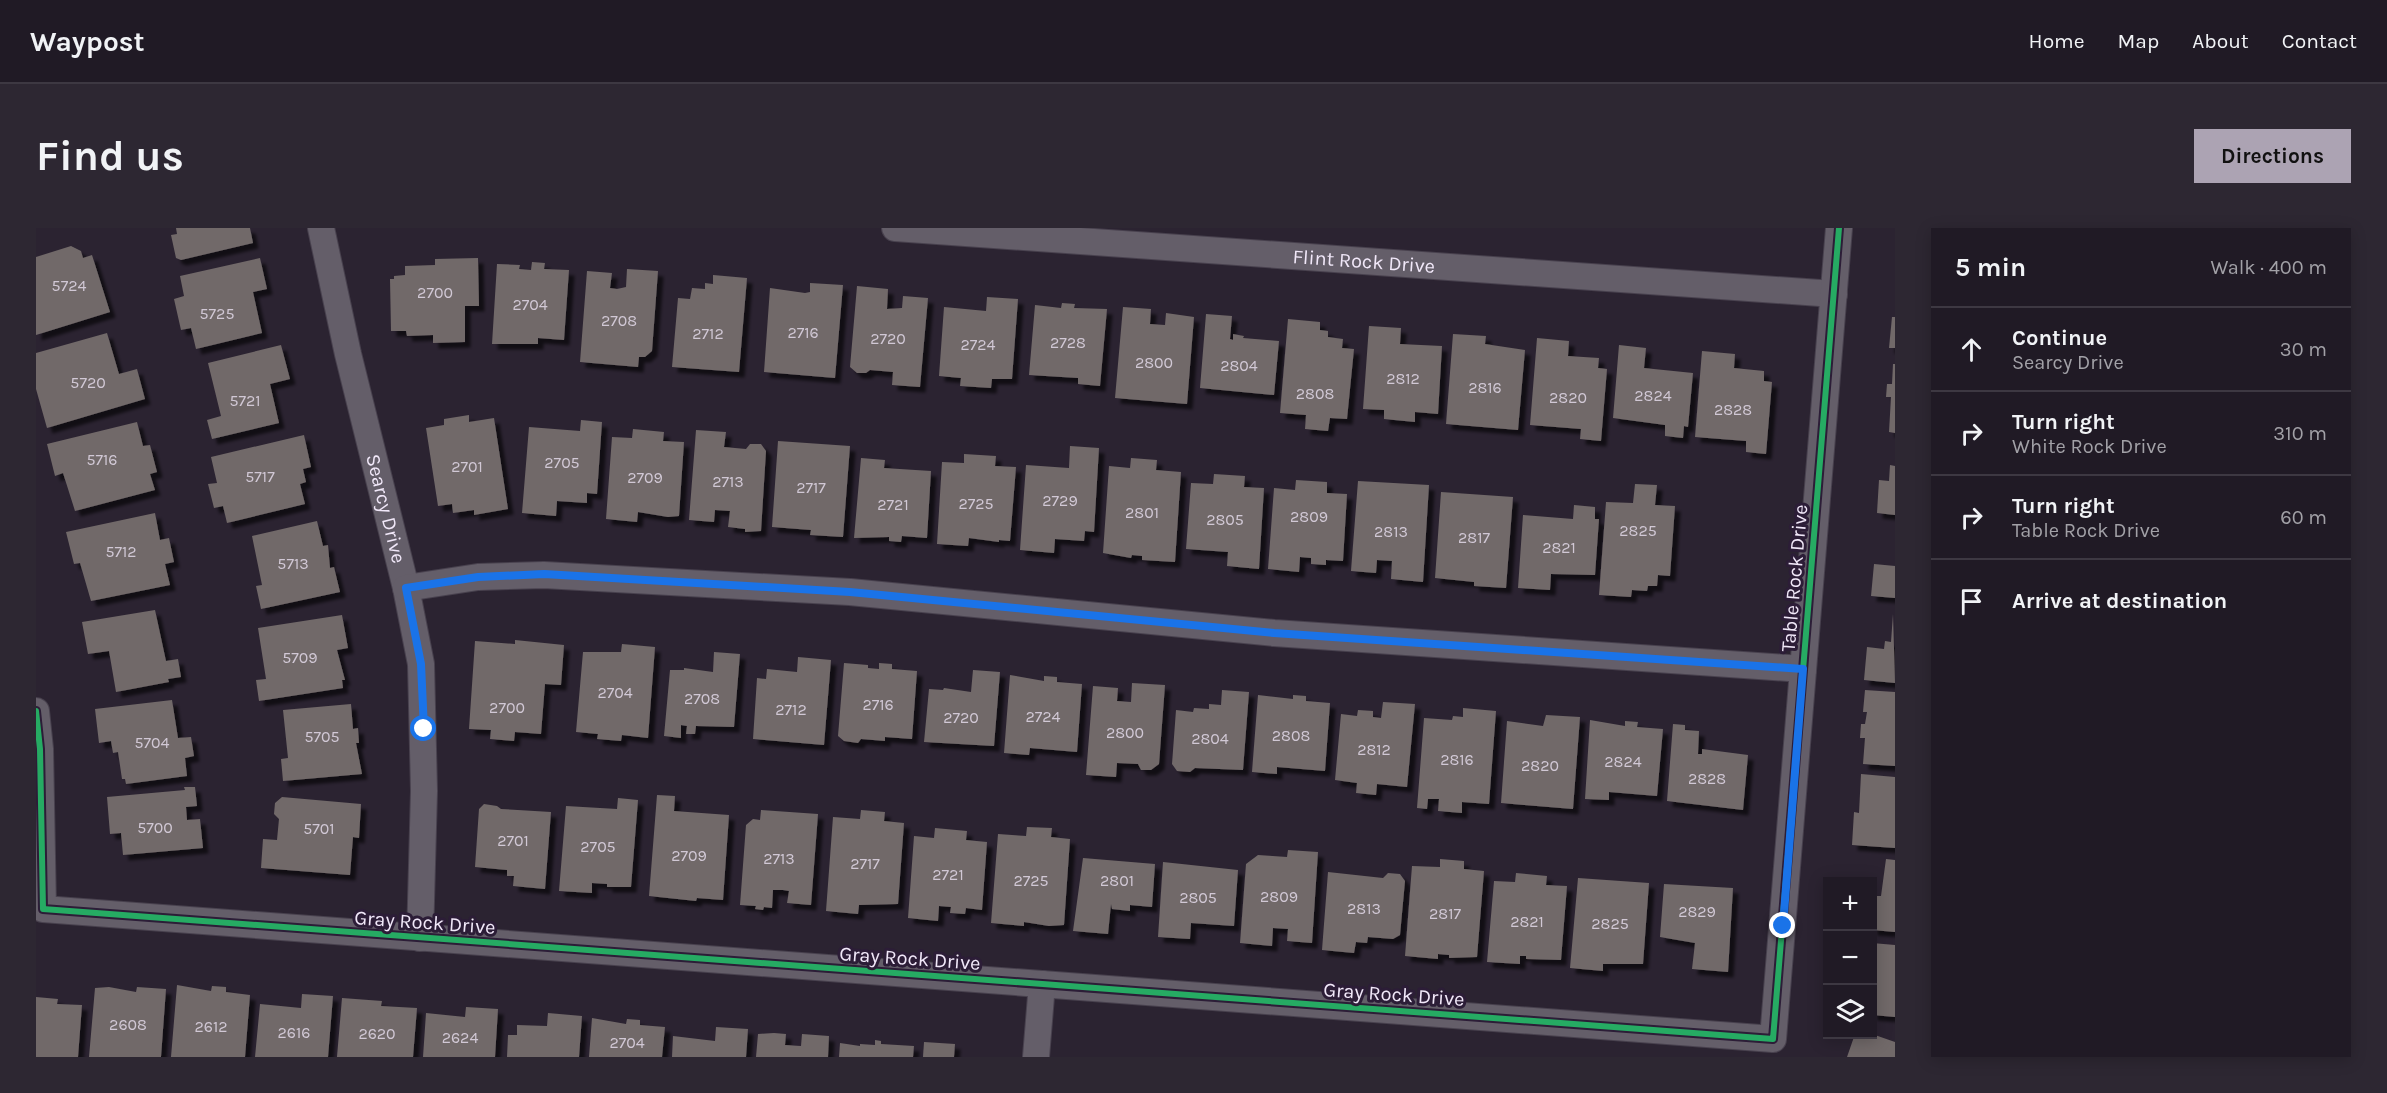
<!DOCTYPE html>
<meta charset="utf-8">
<style>
:root{--surface:#201a25;--page:#2d2732;--text:#f1f3f6;--muted:#a2a1a7;--line:#3d3842;--accent:#aca3b3}
body{margin:0;font-family:Karla,sans-serif;background:var(--page);color:var(--text)}
.controls{position:absolute;right:18px;bottom:18px;display:grid;overflow:hidden;border-radius:0px;box-shadow:0 3px 15px #0003}
.controls button{width:54px;height:54px;display:grid;place-items:center;padding:0;border:0;border-bottom:2px solid var(--line);background:var(--surface);color:var(--text);font:30px sans-serif}
.stop{position:absolute;width:18px;height:18px;margin:-14px;border:4px solid #1a73e8;border-radius:50%;background:#fff}
.stop.end{background:#1a73e8;border-color:#fff;box-shadow:0 2px 6px #0008}
.list{margin:0;padding:0;list-style:none}
h2{display:flex;justify-content:space-between;align-items:center;height:78px;margin:0;padding:0 24px;font-size:26px}
h2 small{font-size:20px;font-weight:400;color:var(--muted)}
.list li{display:grid;grid-template-columns:39px 1fr auto;gap:18px;align-items:center;box-sizing:border-box;height:84px;padding:0 24px;border-top:2px solid var(--line)}
.list b{display:block;font-size:22px;white-space:nowrap}
.list p{margin:0;font-size:20px;white-space:nowrap;color:var(--muted)}
.list em{font-size:20px;font-style:normal;color:var(--muted)}
.icon{flex:none;width:33px;height:33px;fill:none;stroke:currentColor;stroke-width:2;stroke-linecap:round;stroke-linejoin:round}
.map{position:relative;flex:none;width:1859px;height:829px;overflow:hidden;border-radius:0px}
header{display:flex;align-items:center;gap:36px;box-sizing:border-box;height:84px;padding:0 30px;background:var(--surface);border-bottom:2px solid var(--line)}
header strong{font-size:28px}
nav{display:flex;gap:33px;margin-inline-start:auto;font-size:21px}
.intro{display:flex;align-items:center;justify-content:space-between;box-sizing:border-box;height:144px;padding:0 36px}
h1{margin:0;font-size:42px}
.button{padding:15px 27px;border-radius:0px;background:var(--accent);color:#111;font-size:21px;font-weight:700}
main{display:flex;gap:36px;padding:0 36px}
aside{flex:1;background:var(--surface);border-radius:0px;box-shadow:0 3px 15px #0003}
.map>svg:first-child{display:block}
.building{fill:#716969;filter:url(#shadow)}
.lines{fill:none;stroke-linecap:round;stroke-linejoin:round}
.minor-casing{stroke:#48414e;stroke-width:28}
.minor{stroke:#645e69;stroke-width:26}
.cycleway-casing{stroke:#2c1d37;stroke-width:10}
.cycleway{stroke:#26ab63;stroke-width:6}
.route{stroke:#1a73e8;stroke-width:8}
.labels{text-anchor:middle;stroke-width:6;stroke-linejoin:round;paint-order:stroke}
.number-label{font-size:16px;fill:#d1c8d5}
.street-label{font-size:20px;fill:#f1e8f9;stroke:#2c1d37}
</style>
<header>
<strong>Waypost</strong>
<nav><a>Home</a><a>Map</a><a>About</a><a>Contact</a></nav>
</header>
<div class="intro"><h1>Find us</h1><a class="button">Directions</a></div>
<main>
<div class="map">
<svg width="1859" height="829" viewBox="0 0 1859 829">
<defs>
<filter id="shadow"><feDropShadow dx="5.5" dy="5.5" stdDeviation="1.5" flood-color="#0009"/></filter>
</defs>
<rect width="100%" height="100%" fill="#2b2331"/>
<!-- building -->
<g class="building">
<polygon points="140,0 214,0 217,15 145,32 140,30 135,7 141,6"/>
<polygon points="35,18 45,23 47,30 56,27 74,84 0,107 0,29"/>
<polygon points="224,30 231,61 217,64 226,105 160,121 155,100 145,102 138,71 148,68 144,48"/>
<polygon points="442,30 443,78 429,78 429,114 397,115 397,107 371,108 370,103 355,103 354,51 358,51 358,48 369,47 369,38 399,37 399,31"/>
<polygon points="496,34 509,35 508,41 533,42 528,112 502,110 502,116 456,116 461,36 484,37 483,41 495,42"/>
<polygon points="591,41 622,43 616,123 609,129 603,129 602,139 544,134 551,43 576,45 574,60 581,61 590,59"/>
<polygon points="677,47 711,50 703,144 636,139 642,70 654,71 656,60 669,61 669,55 677,56"/>
<polygon points="774,55 807,57 799,150 728,144 734,60 769,65 774,64"/>
<polygon points="821,58 852,61 851,81 866,80 867,68 892,70 884,159 856,157 857,144 834,142 830,145 821,145 814,139"/>
<polygon points="951,69 982,71 976,151 956,151 955,160 924,158 925,150 903,148 908,79 950,83"/>
<polygon points="1026,75 1039,76 1038,80 1071,81 1064,158 1042,156 1042,150 993,147 999,77 1025,80"/>
<polygon points="1087,79 1115,81 1114,96 1129,97 1130,85 1158,89 1151,176 1079,170"/>
<polygon points="1170,86 1196,88 1194,111 1197,112 1197,106 1208,108 1207,110 1243,113 1238,167 1164,160"/>
<polygon points="1856,89 1859,89 1859,120 1853,120"/>
<polygon points="1252,91 1284,94 1284,102 1292,103 1292,109 1307,111 1306,120 1318,121 1311,191 1294,190 1292,203 1269,201 1270,187 1244,185"/>
<polygon points="1333,98 1365,100 1364,116 1406,118 1402,186 1379,184 1379,194 1348,191 1348,182 1327,181"/>
<polygon points="71,105 83,146 101,141 109,171 11,200 0,161 0,125"/>
<polygon points="1417,106 1450,108 1449,116 1489,122 1482,202 1410,196"/>
<polygon points="1501,110 1533,113 1532,128 1563,130 1562,140 1571,141 1565,213 1544,211 1545,201 1494,197"/>
<polygon points="245,117 254,151 234,156 243,195 176,211 171,192 185,188 172,135"/>
<polygon points="1583,117 1610,120 1608,140 1657,145 1652,199 1648,198 1647,210 1629,208 1629,197 1577,190"/>
<polygon points="1666,123 1699,126 1698,140 1728,143 1728,153 1736,154 1730,226 1710,224 1710,213 1659,209"/>
<polygon points="1857,136 1859,136 1859,205 1853,204 1855,169 1850,169 1851,156 1856,156"/>
<polygon points="433,187 433,194 458,190 472,281 438,287 438,282 417,285 416,276 402,278 390,200 408,197 408,191"/>
<polygon points="545,192 566,194 561,266 551,265 551,275 521,273 520,288 486,285 493,199 544,203"/>
<polygon points="101,194 107,218 114,217 121,244 114,246 119,262 39,283 27,245 19,248 11,216"/>
<polygon points="597,201 628,204 627,213 648,214 643,288 632,289 602,284 601,294 570,291 576,209 596,210"/>
<polygon points="660,202 690,204 688,219 710,221 714,216 725,216 730,223 725,303 709,304 709,301 692,299 694,283 679,282 678,294 653,292"/>
<polygon points="268,207 275,239 267,241 270,254 264,256 269,276 191,295 187,278 178,280 172,256 181,255 175,229"/>
<polygon points="742,213 814,218 807,309 774,307 775,302 736,299"/>
<polygon points="1034,218 1063,220 1058,304 1049,303 1048,313 1019,311 1018,325 984,322 990,237 1033,240"/>
<polygon points="928,226 960,228 959,238 980,239 974,313 963,312 963,314 933,310 932,318 901,316 906,234 928,235"/>
<polygon points="825,230 849,232 848,240 895,243 891,310 866,308 865,314 853,313 853,309 818,310"/>
<polygon points="1095,230 1121,232 1120,242 1145,244 1139,334 1106,332 1106,328 1096,327 1095,330 1067,325 1073,238 1094,240"/>
<polygon points="1854,237 1859,238 1859,287 1841,285 1843,252 1853,253"/>
<polygon points="1178,246 1209,248 1208,259 1228,260 1223,341 1191,338 1192,324 1150,321 1155,255 1177,256"/>
<polygon points="1260,252 1291,254 1291,265 1311,266 1307,333 1290,332 1290,337 1275,336 1275,330 1264,329 1263,344 1232,341 1238,260 1259,262"/>
<polygon points="1322,253 1393,257 1387,354 1355,351 1356,333 1341,332 1340,345 1315,343"/>
<polygon points="1599,256 1621,257 1619,277 1639,278 1634,348 1622,347 1621,358 1612,358 1611,363 1596,362 1595,369 1563,367 1570,274 1597,275"/>
<polygon points="1405,264 1477,269 1470,360 1438,358 1438,354 1399,350"/>
<polygon points="1538,277 1559,279 1559,291 1563,291 1559,347 1515,346 1514,362 1482,360 1487,287 1537,291"/>
<polygon points="119,285 124,312 133,310 138,334 129,336 134,357 55,373 44,335 38,336 30,304"/>
<polygon points="281,293 287,318 292,317 294,340 298,339 304,364 225,381 220,358 226,357 216,308"/>
<polygon points="1838,336 1859,338 1859,370 1835,368"/>
<polygon points="119,382 130,433 142,431 145,449 132,451 133,454 80,464 73,423 52,426 46,394"/>
<polygon points="1857,386 1859,455 1828,452 1831,419 1848,421 1849,413 1855,414"/>
<polygon points="306,387 312,420 301,422 309,452 306,452 307,460 223,473 220,452 230,451 222,400"/>
<polygon points="479,412 528,417 525,457 509,456 505,506 479,504 478,513 454,511 455,502 433,501 439,413 479,416"/>
<polygon points="586,416 619,419 612,510 586,507 585,513 561,511 562,506 540,504 547,424 585,424"/>
<polygon points="678,424 704,426 698,499 660,498 659,506 650,506 651,498 645,497 645,510 628,508 634,442 648,442 648,440 677,444"/>
<polygon points="762,429 795,432 788,517 717,511 721,450 730,451 731,441 761,444"/>
<polygon points="808,435 832,437 832,440 843,441 843,435 856,436 856,441 881,443 876,511 849,509 849,513 825,511 822,515 808,513 802,508"/>
<polygon points="937,442 964,444 958,518 888,514 893,461 907,462 908,460 935,464"/>
<polygon points="974,447 1008,453 1008,448 1021,449 1021,454 1046,456 1041,524 994,520 993,527 968,525"/>
<polygon points="1096,455 1129,457 1123,536 1115,542 1105,542 1102,536 1081,535 1080,549 1050,547 1057,458 1082,460 1081,473 1095,474"/>
<polygon points="1186,462 1213,464 1207,542 1159,540 1154,544 1141,543 1136,536 1140,482 1157,484 1158,480 1173,481 1173,476 1185,477"/>
<polygon points="1829,462 1859,464 1859,538 1827,536 1829,510 1824,510 1825,496 1829,496 1831,484 1827,484"/>
<polygon points="1222,467 1257,471 1257,467 1270,468 1270,473 1294,475 1289,543 1241,539 1241,546 1216,544"/>
<polygon points="136,472 142,510 155,509 158,528 149,530 151,548 90,556 89,551 86,551 82,524 77,525 75,513 63,515 59,481"/>
<polygon points="1347,474 1379,476 1371,559 1341,556 1340,567 1320,565 1321,555 1299,552 1305,486 1321,488 1322,482 1337,483 1337,489 1345,490"/>
<polygon points="315,476 317,501 322,500 323,515 320,515 326,546 247,553 245,531 252,530 247,482"/>
<polygon points="1427,480 1460,483 1453,576 1426,574 1426,585 1402,583 1403,571 1392,571 1391,581 1381,580 1388,490 1416,492 1417,488 1427,489"/>
<polygon points="1510,487 1544,489 1537,581 1465,575 1471,493 1507,498"/>
<polygon points="1554,492 1589,498 1589,493 1602,494 1601,499 1627,501 1621,568 1573,564 1573,572 1549,571"/>
<polygon points="1637,496 1649,497 1649,502 1663,503 1662,526 1666,526 1666,521 1712,527 1707,582 1631,573"/>
<polygon points="1825,546 1859,549 1859,620 1816,617 1818,584 1823,585"/>
<polygon points="148,559 159,559 161,578 150,579 151,592 164,591 167,620 87,627 85,605 74,606 71,569 149,562"/>
<polygon points="621,567 639,568 638,583 693,587 687,672 661,670 660,673 613,668"/>
<polygon points="246,569 325,576 323,610 317,609 314,647 225,640 227,611 241,612 243,591 238,586 239,575"/>
<polygon points="582,570 602,572 595,659 571,659 571,656 556,655 556,665 523,663 530,578 581,581"/>
<polygon points="448,576 461,578 465,581 515,584 509,661 477,658 478,648 471,648 471,642 439,639 443,581"/>
<polygon points="725,582 782,586 775,677 751,675 753,663 747,662 737,662 736,680 728,679 727,682 719,681 720,678 704,677 710,597 717,591 724,592"/>
<polygon points="825,582 849,584 848,593 868,595 862,676 823,677 822,686 790,683 797,589 824,591"/>
<polygon points="991,599 1016,600 1015,609 1034,611 1028,697 1013,698 988,694 988,698 955,695 962,606 990,608"/>
<polygon points="899,600 931,603 930,612 951,614 946,682 930,680 929,686 914,685 915,679 903,678 902,693 872,690 878,608 898,610"/>
<polygon points="1252,622 1282,624 1276,715 1251,713 1252,701 1237,700 1236,718 1204,715 1210,636 1222,627 1251,629"/>
<polygon points="1047,630 1119,636 1116,679 1094,677 1094,683 1076,681 1075,676 1072,706 1037,703"/>
<polygon points="1404,631 1428,633 1428,641 1448,643 1441,729 1413,730 1413,727 1402,726 1402,731 1369,728 1376,638 1404,639"/>
<polygon points="1850,631 1859,632 1859,704 1836,702 1836,668 1845,668"/>
<polygon points="1127,634 1202,642 1198,698 1155,695 1154,711 1122,709"/>
<polygon points="1292,644 1347,650 1352,645 1364,646 1369,653 1364,707 1357,711 1332,709 1331,715 1320,714 1318,725 1286,722"/>
<polygon points="1480,645 1511,648 1510,657 1531,658 1525,732 1490,731 1490,728 1484,728 1484,736 1451,734 1458,653 1479,654"/>
<polygon points="1542,650 1613,655 1607,736 1567,736 1567,743 1534,740"/>
<polygon points="1628,656 1697,660 1692,744 1656,741 1659,715 1624,709"/>
<polygon points="1836,715 1859,717 1859,789 1836,787"/>
<polygon points="141,757 175,763 176,758 190,759 190,764 214,767 209,829 135,829"/>
<polygon points="73,759 100,764 101,759 130,761 125,829 53,829 59,760"/>
<polygon points="266,766 297,768 292,829 219,829 224,776 265,780"/>
<polygon points="0,769 22,771 21,776 46,777 42,829 0,829"/>
<polygon points="306,770 346,773 345,778 381,780 377,829 301,829"/>
<polygon points="430,779 462,781 459,829 387,829 390,785 429,789"/>
<polygon points="512,785 546,788 543,829 471,829 472,807 481,807 481,797 511,798"/>
<polygon points="556,790 590,796 591,791 604,792 604,797 629,799 626,829 553,829"/>
<polygon points="680,799 712,801 710,829 636,829 637,808 679,813"/>
<polygon points="738,805 750,806 749,817 765,818 766,806 793,808 792,829 720,829 722,806"/>
<polygon points="1819,806 1836,806 1859,814 1859,829 1811,829"/>
<polygon points="839,812 845,813 845,816 878,818 877,829 803,829 804,815 824,818 824,816 839,817"/>
<polygon points="888,814 919,816 918,829 887,829"/>
</g>
<g class="lines">
<defs>
<g id="minor">
<path id="s1" d="M285,0L312,126L370,360L385,436L388,563L384,710"/>
<path id="s2" d="M859,0L1798,66"/>
<polyline points="370,360 442,349 508,347 814,364 1238,405 1767,441"/>
<polyline points="0,483 4,521 7,681 1737,811 1803,0"/>
<polyline points="1000,829 1006,756"/>
</g>
</defs>
<!-- minor casing -->
<use href="#minor" class="minor-casing"/>
<!-- minor -->
<use href="#minor" class="minor"/>
<defs>
<polyline id="cycleway" points="0,483 4,521 7,681 1737,811 1803,0"/>
</defs>
<!-- cycleway casing -->
<use href="#cycleway" class="cycleway-casing"/>
<!-- cycleway -->
<use href="#cycleway" class="cycleway"/>
</g>
<g class="lines">
<!-- route -->
<polyline class="route" points="388,501 385,436 370,360 442,349 508,346 814,364 1238,405 1767,441 1747,698"/>
</g>
<g class="labels">
<!-- number labels -->
<g class="number-label">
<text x="33" y="63">5724</text>
<text x="399" y="70">2700</text>
<text x="494" y="82">2704</text>
<text x="181" y="91">5725</text>
<text x="583" y="98">2708</text>
<text x="767" y="110">2716</text>
<text x="672" y="111">2712</text>
<text x="852" y="116">2720</text>
<text x="1032" y="120">2728</text>
<text x="942" y="122">2724</text>
<text x="1118" y="140">2800</text>
<text x="1203" y="143">2804</text>
<text x="1367" y="156">2812</text>
<text x="52" y="160">5720</text>
<text x="1449" y="165">2816</text>
<text x="1279" y="171">2808</text>
<text x="1617" y="173">2824</text>
<text x="1532" y="175">2820</text>
<text x="209" y="178">5721</text>
<text x="1697" y="187">2828</text>
<text x="66" y="237">5716</text>
<text x="526" y="240">2705</text>
<text x="431" y="244">2701</text>
<text x="224" y="254">5717</text>
<text x="609" y="255">2709</text>
<text x="692" y="259">2713</text>
<text x="775" y="265">2717</text>
<text x="1024" y="278">2729</text>
<text x="940" y="281">2725</text>
<text x="857" y="282">2721</text>
<text x="1106" y="290">2801</text>
<text x="1273" y="294">2809</text>
<text x="1189" y="297">2805</text>
<text x="1602" y="308">2825</text>
<text x="1355" y="309">2813</text>
<text x="1438" y="315">2817</text>
<text x="1523" y="325">2821</text>
<text x="85" y="329">5712</text>
<text x="257" y="341">5713</text>
<text x="264" y="435">5709</text>
<text x="579" y="470">2704</text>
<text x="666" y="476">2708</text>
<text x="842" y="482">2716</text>
<text x="471" y="485">2700</text>
<text x="755" y="487">2712</text>
<text x="1007" y="494">2724</text>
<text x="925" y="495">2720</text>
<text x="1089" y="510">2800</text>
<text x="1255" y="513">2808</text>
<text x="286" y="514">5705</text>
<text x="1174" y="516">2804</text>
<text x="116" y="520">5704</text>
<text x="1338" y="527">2812</text>
<text x="1421" y="537">2816</text>
<text x="1587" y="539">2824</text>
<text x="1504" y="543">2820</text>
<text x="1671" y="556">2828</text>
<text x="119" y="605">5700</text>
<text x="283" y="606">5701</text>
<text x="477" y="618">2701</text>
<text x="562" y="624">2705</text>
<text x="653" y="633">2709</text>
<text x="743" y="636">2713</text>
<text x="829" y="641">2717</text>
<text x="912" y="652">2721</text>
<text x="995" y="658">2725</text>
<text x="1081" y="658">2801</text>
<text x="1243" y="674">2809</text>
<text x="1162" y="675">2805</text>
<text x="1328" y="686">2813</text>
<text x="1661" y="689">2829</text>
<text x="1409" y="691">2817</text>
<text x="1491" y="699">2821</text>
<text x="1574" y="701">2825</text>
<text x="92" y="802">2608</text>
<text x="175" y="804">2612</text>
<text x="258" y="810">2616</text>
<text x="341" y="811">2620</text>
<text x="424" y="815">2624</text>
<text x="591" y="820">2704</text>
</g>
<!-- street labels -->
<g class="street-label">
<text dy="7" stroke="none"><textPath href="#s2" startOffset="470">Flint Rock Drive</textPath></text>
<text dy="7" stroke="none"><textPath href="#s1" startOffset="288">Searcy Drive</textPath></text>
<text transform="translate(1758 350) rotate(-85)" y="7">Table Rock Drive</text>
<text transform="translate(389 694) rotate(4)" y="7">Gray Rock Drive</text>
<text transform="translate(874 730) rotate(4)" y="7">Gray Rock Drive</text>
<text transform="translate(1358 766) rotate(4)" y="7">Gray Rock Drive</text>
</g>
</g>
</svg>
<div class="controls">
<button>+</button>
<button>−</button>
<button><svg class="icon" aria-label="layers" viewBox="0 0 24 24"><path d="M12 4l9 5-9 5-9-5zM3 14l9 5 9-5"/></svg></button>
</div>
<div class="stop" style="left:388px;top:501px"></div>
<div class="stop end" style="left:1747px;top:698px"></div>
</div>
<aside>
<h2>5 min<small>Walk · 400 m</small></h2>
<ul class="list">
<li><svg class="icon" aria-label="ahead" viewBox="0 0 24 24"><path d="M12 20V5M6 11l6-6 6 6"/></svg><div><b>Continue</b><p>Searcy Drive</p></div><em>30 m</em></li>
<li><svg class="icon" aria-label="right" viewBox="0 0 24 24"><path d="M7 20v-9h11M14 6l5 5-5 5"/></svg><div><b>Turn right</b><p>White Rock Drive</p></div><em>310 m</em></li>
<li><svg class="icon" aria-label="right" viewBox="0 0 24 24"><path d="M7 20v-9h11M14 6l5 5-5 5"/></svg><div><b>Turn right</b><p>Table Rock Drive</p></div><em>60 m</em></li>
<li><svg class="icon" aria-label="arrive" viewBox="0 0 24 24"><path d="M6 21V4h12l-3 4 3 4H6"/></svg><div><b>Arrive at destination</b></div></li>
</ul>
</aside>
</main>
